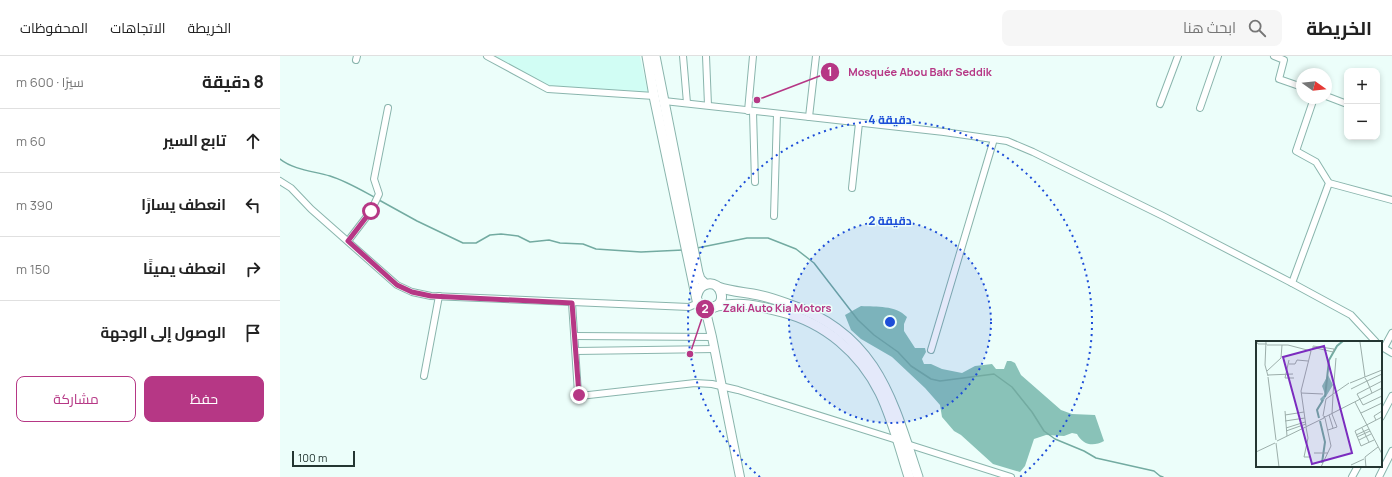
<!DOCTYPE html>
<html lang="ar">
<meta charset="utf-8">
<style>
:root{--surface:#fff;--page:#f6f6f6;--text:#222;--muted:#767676;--line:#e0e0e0;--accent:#b63785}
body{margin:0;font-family:Manrope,Cairo,sans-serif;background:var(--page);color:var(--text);direction:rtl}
.controls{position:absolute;right:12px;top:12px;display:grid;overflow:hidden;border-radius:8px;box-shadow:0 2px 6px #0003}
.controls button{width:36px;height:36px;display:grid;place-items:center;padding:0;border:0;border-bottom:1px solid var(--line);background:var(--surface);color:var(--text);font:20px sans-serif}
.compass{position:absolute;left:1016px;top:12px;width:36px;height:36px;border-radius:50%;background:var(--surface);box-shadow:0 2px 6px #0003;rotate:105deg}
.scale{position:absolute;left:12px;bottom:10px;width:63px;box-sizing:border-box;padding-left:4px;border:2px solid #243632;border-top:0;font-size:11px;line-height:14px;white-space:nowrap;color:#243632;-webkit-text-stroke:3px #ecfefa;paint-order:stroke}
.stop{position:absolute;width:12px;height:12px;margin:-9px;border:3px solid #b63785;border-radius:50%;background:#fff}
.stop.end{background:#b63785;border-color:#fff;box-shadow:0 1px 4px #0008}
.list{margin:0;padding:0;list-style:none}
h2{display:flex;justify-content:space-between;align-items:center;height:52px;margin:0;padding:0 16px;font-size:17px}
h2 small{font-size:13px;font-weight:400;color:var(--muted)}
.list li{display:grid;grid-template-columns:26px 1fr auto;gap:12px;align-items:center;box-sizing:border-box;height:64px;padding:0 16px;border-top:1px solid var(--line)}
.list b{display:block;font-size:15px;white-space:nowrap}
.list em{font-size:13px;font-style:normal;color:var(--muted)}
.actions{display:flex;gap:8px;padding:12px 16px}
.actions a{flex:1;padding:9px 0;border:1px solid var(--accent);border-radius:8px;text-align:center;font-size:14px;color:var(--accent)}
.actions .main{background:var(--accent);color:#fff}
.icon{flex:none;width:22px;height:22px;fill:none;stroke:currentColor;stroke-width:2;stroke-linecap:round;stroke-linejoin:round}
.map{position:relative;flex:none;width:1112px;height:421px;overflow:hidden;direction:ltr}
header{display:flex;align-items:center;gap:24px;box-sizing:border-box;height:56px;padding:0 20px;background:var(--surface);border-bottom:1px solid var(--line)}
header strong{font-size:19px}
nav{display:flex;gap:22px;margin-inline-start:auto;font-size:14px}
.search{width:280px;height:36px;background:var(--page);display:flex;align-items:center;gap:10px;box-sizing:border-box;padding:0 14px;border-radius:8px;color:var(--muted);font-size:15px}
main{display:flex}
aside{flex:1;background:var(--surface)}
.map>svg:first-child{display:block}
.built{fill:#d1fdf4}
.forest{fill:#89c2b8}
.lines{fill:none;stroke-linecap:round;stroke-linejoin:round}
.stream{stroke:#73aba1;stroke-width:1.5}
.minor-casing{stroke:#8ab5ad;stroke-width:8}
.major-casing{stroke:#8ab5ad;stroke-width:10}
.highway-casing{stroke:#8ab5ad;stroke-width:11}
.minor{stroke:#fff;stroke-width:6}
.major{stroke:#fff;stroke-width:8}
.highway{stroke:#fff;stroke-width:9}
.route{stroke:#b63785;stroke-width:5}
.ring{fill:none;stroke:#1d4ed8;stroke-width:2;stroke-dasharray:2 4}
.inset-river{fill:none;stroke:#73aba1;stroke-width:2}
.inset-road{fill:none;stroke:#9caeaa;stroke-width:1}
.view{fill:#7b2cbf;fill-opacity:0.15;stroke:#7b2cbf;stroke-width:2}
.inset-edge{fill:none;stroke:#243632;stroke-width:2}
.centre{fill:#1d4ed8;stroke:#ecfefa;stroke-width:2}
.ring-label{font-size:12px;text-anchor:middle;font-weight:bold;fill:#1d4ed8;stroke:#ecfefa;stroke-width:3;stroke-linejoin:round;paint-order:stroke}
.leader{fill:none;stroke:#b63785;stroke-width:1.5}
.callout-dot{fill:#b63785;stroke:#ecfefa;stroke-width:1.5}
.mark-label{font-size:12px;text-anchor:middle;font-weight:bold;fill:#fff}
.callout-label{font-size:11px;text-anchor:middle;font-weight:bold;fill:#b63785;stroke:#ecfefa;stroke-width:3;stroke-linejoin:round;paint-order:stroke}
</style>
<header>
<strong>الخريطة</strong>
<div class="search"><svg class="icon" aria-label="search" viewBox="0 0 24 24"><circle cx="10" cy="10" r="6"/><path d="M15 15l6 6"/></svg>ابحث هنا</div>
<nav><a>الخريطة</a><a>الاتجاهات</a><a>المحفوظات</a></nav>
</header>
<main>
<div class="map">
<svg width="1112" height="421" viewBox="0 0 1112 421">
<rect width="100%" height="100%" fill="#ecfefa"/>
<!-- built -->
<polygon class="built" points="215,0 360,0 368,37 265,29"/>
<!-- forest -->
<path class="forest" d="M581,250C597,251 615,249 627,261L624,268V275L635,292H645L646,296L642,303L644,308H651L662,313L682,317L695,310L712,308L716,313H724L727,305H731L735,307L741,319L781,354L792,358L815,359L824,385C813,391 803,389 797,378L792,377L784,380L766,379L754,383L745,410L740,416L713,408L681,379L674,375L662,361L660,349L645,332L612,301L581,283L571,274L565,259Z"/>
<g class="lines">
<!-- stream -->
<g class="stream">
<path d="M0,103C14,114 33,115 50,120C66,125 81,134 96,142"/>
<polyline points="99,144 137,165 183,187 196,187 210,179 221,178 238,180 250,186 269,184 280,187 303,188 316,193 361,196 403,194"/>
<polyline points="417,192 467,182 488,182 516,193 534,207 578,264 594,279 618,296 631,310 651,323 660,325 714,318 732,331 752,356 764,375 775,383 804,395 816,402 874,415 880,420 883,421"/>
</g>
<defs>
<g id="minor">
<polyline points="207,0 268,33 374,40"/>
<polyline points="403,0 407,47"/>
<polyline points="426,0 428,49"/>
<polyline points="994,0 1004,4 999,23 1022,31"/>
<polyline points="76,4 77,0"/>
<polyline points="1046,40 1067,48"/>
<polyline points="384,45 664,76 727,85 753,96 883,160 1012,227 1071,259 1096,286"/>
<polyline points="880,48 898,0"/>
<polyline points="920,52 938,0"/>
<polyline points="468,55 473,0"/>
<polyline points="473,56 475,126"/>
<polyline points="529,61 536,0"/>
<polyline points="0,125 11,132 31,153 117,229 132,236 151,240 409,251 418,247"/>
<polyline points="1049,127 1112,144"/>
<polyline points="572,132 579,67"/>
<polyline points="494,160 497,58"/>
<polyline points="68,185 91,155 99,138 94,123 108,52"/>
<polyline points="1012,227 1049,127 1036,106 1016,95 1034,42"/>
<polyline points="292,247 298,337 300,340 415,327 432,328 458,334 617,384"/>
<polyline points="295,280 432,281"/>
<polyline points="1101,290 1105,290 1112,277"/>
<polyline points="1102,291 1112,297"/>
<polyline points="651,294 714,83"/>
<polyline points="296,295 435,293"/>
<polyline points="144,320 159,240"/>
<polyline points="1101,361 1112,340"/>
<polyline points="627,388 731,421"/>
<polyline points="1072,421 1078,410"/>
<polyline points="1099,421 1112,395"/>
</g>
<polyline id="major" points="425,252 432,281 460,421"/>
<g id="highway">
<path d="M367,0L374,40L417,244C425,258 445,252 441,237C437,223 420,226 417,239"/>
<polyline points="375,0 418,217 420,223 425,228"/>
<path d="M438,231C449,235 461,236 473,238C485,240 497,244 508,248C596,277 612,342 638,421"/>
<path d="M436,250C462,246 476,249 502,256C545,267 580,297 600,337C613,364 620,393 629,421"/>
</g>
</defs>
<!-- minor casing -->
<use href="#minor" class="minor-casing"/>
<!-- major casing -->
<use href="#major" class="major-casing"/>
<!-- highway casing -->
<use href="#highway" class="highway-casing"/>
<!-- minor -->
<use href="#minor" class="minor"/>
<!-- major -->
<use href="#major" class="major"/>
<!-- highway -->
<use href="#highway" class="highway"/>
</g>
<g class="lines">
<!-- route -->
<polyline class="route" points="91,155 68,185 117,229 132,236 151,240 292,247 299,339"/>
</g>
<!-- distance rings -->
<circle cx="610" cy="266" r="101" fill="#1d4ed8" fill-opacity=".12"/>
<g class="ring">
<circle cx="610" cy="266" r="101"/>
<path d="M480 421A202 202 0 1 1 740 421"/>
</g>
<!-- overview -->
<g transform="translate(976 285)">
<rect width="126" height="126" fill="#ecfefa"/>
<path d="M72,34L77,44L66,62L64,58L69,53L66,45Z" fill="#89c2b8"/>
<path class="inset-river" d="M69,56L73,19L81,5L87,0M63,77L61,69L67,59M64,80L69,101L66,122"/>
<path class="inset-road" d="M0,0L2,3H11M10,0L9,24L12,35M104,1L109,36M11,4H32L55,10L45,50L50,85M57,5L78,8M56,6L77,11L78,8M33,19L29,37H38M33,23H39L41,19L52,20M11,30L25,17L26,4M12,34L37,33M12,36L20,99M126,40L101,53L107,64L126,55M94,42L126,29M95,48L111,40L109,37M45,52L67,53M116,52L111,40L126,33M77,53L80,17M99,61L126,113M29,70L31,95M105,72L126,62M29,74L48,71M73,74L77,87M67,75L70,58L93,42M69,76L126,47M120,79L118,75L126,70M29,80L49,77M50,86L52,97L48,116H54M30,87L49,81M106,87L113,101M72,89L81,86L76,73L77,54M30,90L50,83M100,94L113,88M101,96L114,90M103,99L115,93M118,99L105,105L99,90L126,76M21,100L68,77V75L69,76L68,77M20,102L23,126M0,111L19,102M58,112H72M95,124L108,118M65,126L75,105L69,77M110,126L109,116L122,106"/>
<path class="view" d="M68,5L96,112L56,123L27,16Z"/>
<rect width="126" height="126" class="inset-edge"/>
</g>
<circle cx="610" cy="266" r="6" class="centre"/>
<g class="ring-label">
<text x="610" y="68">4 دقيقة</text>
<text x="610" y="169">2 دقيقة</text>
</g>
<!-- callouts -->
<path class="leader" d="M477 44L550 16M410 298L425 253"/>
<g class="callout-dot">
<circle cx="477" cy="44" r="4"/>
<circle cx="410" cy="298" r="4"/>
<circle cx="550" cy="16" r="10"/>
<circle cx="425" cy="253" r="10"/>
</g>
<g class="mark-label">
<text x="550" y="20">1</text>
<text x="425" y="257">2</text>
</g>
<g class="callout-label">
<text x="640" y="20">Mosquée Abou Bakr Seddik</text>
<text x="497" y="256">Zaki Auto Kia Motors</text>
</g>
</svg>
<div class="controls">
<button>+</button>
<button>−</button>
</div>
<svg class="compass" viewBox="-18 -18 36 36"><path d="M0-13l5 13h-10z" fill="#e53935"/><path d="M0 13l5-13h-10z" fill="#767676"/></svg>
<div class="scale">100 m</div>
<div class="stop" style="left:91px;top:155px"></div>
<div class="stop end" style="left:299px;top:339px"></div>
</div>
<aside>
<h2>8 دقيقة<small>سيرًا · 600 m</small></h2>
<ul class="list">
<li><svg class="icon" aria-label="ahead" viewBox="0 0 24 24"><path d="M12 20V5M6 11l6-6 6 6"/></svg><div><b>تابع السير</b></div><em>60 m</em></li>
<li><svg class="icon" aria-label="left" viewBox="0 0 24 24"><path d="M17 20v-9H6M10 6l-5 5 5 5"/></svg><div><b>انعطف يسارًا</b></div><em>390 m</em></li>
<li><svg class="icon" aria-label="right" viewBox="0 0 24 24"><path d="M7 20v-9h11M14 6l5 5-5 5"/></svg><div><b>انعطف يمينًا</b></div><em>150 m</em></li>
<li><svg class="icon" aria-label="arrive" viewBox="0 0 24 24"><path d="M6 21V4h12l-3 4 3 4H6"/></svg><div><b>الوصول إلى الوجهة</b></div></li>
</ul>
<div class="actions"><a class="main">حفظ</a><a>مشاركة</a></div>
</aside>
</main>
